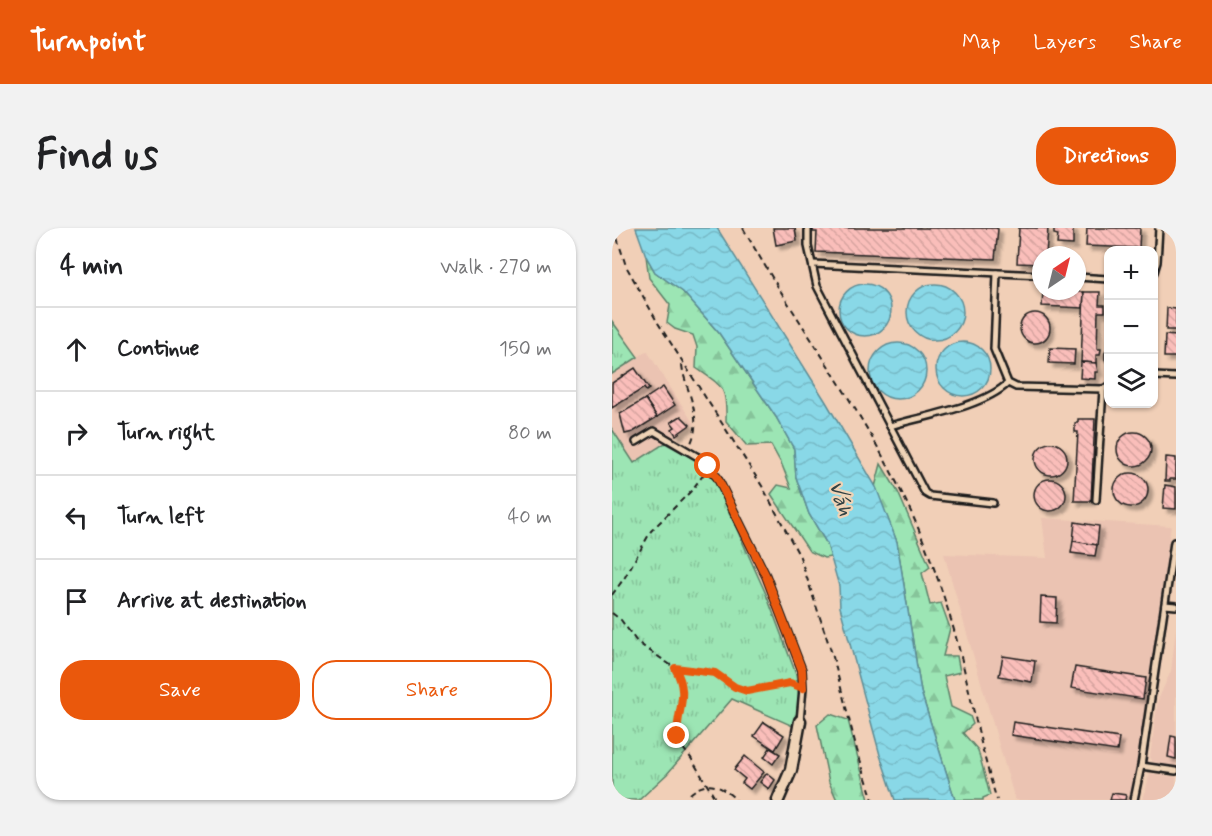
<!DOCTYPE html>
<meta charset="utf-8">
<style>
:root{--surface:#fff;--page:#f2f2f2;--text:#202124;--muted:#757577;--line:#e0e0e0;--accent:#ea580c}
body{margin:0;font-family:Mynerve,sans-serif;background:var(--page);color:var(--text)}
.controls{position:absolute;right:18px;top:18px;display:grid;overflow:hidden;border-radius:12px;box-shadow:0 2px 4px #0004}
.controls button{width:54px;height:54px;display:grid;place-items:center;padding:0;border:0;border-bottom:2px solid var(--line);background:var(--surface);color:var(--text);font:30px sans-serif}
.compass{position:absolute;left:420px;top:18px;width:54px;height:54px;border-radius:50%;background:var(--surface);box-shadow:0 2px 4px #0004;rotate:35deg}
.stop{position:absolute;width:18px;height:18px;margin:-14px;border:4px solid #ea580c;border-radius:50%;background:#fff}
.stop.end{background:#ea580c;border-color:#fff;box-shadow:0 2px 6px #0008}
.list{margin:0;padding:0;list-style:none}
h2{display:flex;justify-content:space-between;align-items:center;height:78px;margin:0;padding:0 24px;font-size:26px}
h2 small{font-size:20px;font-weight:400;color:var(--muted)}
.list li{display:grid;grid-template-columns:39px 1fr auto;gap:18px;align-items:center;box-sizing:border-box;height:84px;padding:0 24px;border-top:2px solid var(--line)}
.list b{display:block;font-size:22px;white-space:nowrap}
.list em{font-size:20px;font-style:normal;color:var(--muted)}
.actions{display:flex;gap:12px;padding:18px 24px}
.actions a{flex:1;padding:14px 0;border:2px solid var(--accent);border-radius:24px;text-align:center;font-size:21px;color:var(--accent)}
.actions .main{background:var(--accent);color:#fff}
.icon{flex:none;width:33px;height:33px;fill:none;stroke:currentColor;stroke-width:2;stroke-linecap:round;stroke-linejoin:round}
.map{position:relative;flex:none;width:564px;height:572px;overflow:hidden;border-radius:24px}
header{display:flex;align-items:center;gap:36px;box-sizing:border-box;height:84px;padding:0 30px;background:var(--accent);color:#fff}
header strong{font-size:28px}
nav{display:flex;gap:33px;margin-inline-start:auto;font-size:21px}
.intro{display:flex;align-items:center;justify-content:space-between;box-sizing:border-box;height:144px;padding:0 36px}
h1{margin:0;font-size:42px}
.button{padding:15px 27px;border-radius:24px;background:var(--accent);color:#fff;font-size:21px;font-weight:700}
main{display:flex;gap:36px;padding:0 36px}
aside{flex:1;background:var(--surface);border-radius:24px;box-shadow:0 2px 4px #0004}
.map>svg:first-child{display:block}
.built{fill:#ebc3b2}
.grass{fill:url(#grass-tufts);stroke:#5c8068;stroke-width:1.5}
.forest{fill:url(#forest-firs);stroke:#5c8068;stroke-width:1.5}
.water{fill:url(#water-waves);stroke:#5d8d96;stroke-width:1.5}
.building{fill:url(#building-back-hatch);stroke:#1c1c1c;stroke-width:1.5;filter:url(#shadow)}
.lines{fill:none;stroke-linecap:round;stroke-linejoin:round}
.service-casing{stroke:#1c1c1c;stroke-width:10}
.minor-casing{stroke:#1c1c1c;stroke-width:15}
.path{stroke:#1c1c1c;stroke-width:2;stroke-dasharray:6 4.5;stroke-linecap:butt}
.service{stroke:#efd3b6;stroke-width:5}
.minor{stroke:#efd3b6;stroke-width:10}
.route{stroke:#ea580c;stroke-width:8}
.labels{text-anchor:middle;stroke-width:4.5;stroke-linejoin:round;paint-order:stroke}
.water-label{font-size:22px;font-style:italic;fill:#324245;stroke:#efd3b6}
</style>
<header>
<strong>Turnpoint</strong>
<nav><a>Map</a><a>Layers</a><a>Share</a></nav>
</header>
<div class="intro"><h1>Find us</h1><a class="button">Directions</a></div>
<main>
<aside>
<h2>4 min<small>Walk · 270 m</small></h2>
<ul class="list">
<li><svg class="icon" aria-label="ahead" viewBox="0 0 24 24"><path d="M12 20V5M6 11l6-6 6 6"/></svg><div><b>Continue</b></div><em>150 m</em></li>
<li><svg class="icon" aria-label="right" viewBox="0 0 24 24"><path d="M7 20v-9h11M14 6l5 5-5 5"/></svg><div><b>Turn right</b></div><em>80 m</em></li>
<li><svg class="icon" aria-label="left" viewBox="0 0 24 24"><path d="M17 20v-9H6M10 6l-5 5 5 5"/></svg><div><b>Turn left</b></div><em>40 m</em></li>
<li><svg class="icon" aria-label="arrive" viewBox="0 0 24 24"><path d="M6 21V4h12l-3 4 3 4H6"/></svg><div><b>Arrive at destination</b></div></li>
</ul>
<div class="actions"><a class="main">Save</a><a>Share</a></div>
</aside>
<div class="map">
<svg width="564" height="572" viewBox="0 0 564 572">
<defs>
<pattern id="grass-tufts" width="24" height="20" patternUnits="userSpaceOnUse" patternTransform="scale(1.5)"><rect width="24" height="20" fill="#9ce5b4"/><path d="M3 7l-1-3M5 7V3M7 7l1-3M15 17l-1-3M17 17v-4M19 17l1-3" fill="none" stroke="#86c49a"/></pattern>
<pattern id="forest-firs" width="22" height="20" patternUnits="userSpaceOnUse" patternTransform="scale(1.5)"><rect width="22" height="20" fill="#9ce5b4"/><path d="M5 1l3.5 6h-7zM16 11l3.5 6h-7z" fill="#86c49a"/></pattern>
<pattern id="water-waves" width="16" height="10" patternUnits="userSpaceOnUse" patternTransform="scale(1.5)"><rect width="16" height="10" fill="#89d8e7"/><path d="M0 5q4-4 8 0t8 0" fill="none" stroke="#76b9c6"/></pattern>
<pattern id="building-back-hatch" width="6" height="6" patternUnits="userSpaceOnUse" patternTransform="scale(1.5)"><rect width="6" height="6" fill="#fabeba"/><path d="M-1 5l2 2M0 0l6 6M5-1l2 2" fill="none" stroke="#d6a39f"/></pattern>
<filter id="shadow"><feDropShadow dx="4.5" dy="4.5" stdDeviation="1.5" flood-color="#0004"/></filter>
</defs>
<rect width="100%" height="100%" fill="#f1cfb7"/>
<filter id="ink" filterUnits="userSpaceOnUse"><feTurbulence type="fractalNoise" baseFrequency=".0167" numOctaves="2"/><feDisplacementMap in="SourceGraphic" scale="12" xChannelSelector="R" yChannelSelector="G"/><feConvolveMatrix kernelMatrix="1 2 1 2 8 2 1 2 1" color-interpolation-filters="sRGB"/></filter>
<g filter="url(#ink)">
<!-- built -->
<g class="built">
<polygon points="35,123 82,196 61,211 56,208 53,215 22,235 0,201 0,146"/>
<polygon points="430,290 559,298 526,527 517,572 403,572 332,326 435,330"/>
<polygon points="564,402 564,538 541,534 538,529 546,472 559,443"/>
<polygon points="538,545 564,549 564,572 531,572"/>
</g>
<!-- grass -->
<g class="grass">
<polygon points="0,93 26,129 0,146"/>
<polygon points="0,201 22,235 53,215 84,232 103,253 154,366 184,446 187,468 183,499 120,471 55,546 27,572 0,572"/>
</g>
<!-- forest -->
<g class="forest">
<path d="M34,28L43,44L71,64L107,105L164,189L182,221L184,249L197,286L215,316L219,329L212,330L197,323L159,266L166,257L179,260L170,237L159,217L135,218L114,193C115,158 111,159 84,140L85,119L81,107L63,101L55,95L58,77L37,50Z"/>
<polygon points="269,236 286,264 318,339 310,345 318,377 329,375 338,400 331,428 345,428 348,444 332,448 339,479 358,488 361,496 351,505 366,522 378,567 371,570 371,572 343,572 309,464 285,314 263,259"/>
<polygon points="218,486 236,492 257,572 225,572 217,554 205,497"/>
</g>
<!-- water -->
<g class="water">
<polygon points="24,0 105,0 214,174 264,259 285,314 309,464 343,572 283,572 268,527 228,379 227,358 215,316 197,286 184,249 182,221 164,189 107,105 71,64 43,44 34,28"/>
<circle cx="253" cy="82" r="26"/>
<circle cx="323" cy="84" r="28"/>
<circle cx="351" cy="141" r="27"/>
<circle cx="286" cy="143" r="28"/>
</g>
<!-- building -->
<g class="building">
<polygon points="161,0 183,0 185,13 164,17"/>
<polygon points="384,0 386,1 383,31 204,24 205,4 201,4 201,1 205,0"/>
<polygon points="407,0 436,0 434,27 429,27 429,36 405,35"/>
<polygon points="442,0 461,0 461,17 445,16 446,7 442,6"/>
<polygon points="475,0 528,0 527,20 474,18"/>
<polygon points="431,63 472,64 471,80 430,78"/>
<polygon points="472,64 488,64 487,77 493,77 493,84 486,84 485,121 489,121 488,127 484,127 484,135 469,134"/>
<polygon points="555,80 564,81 564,102 554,102"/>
<circle cx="423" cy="100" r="15"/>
<polygon points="553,107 564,108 564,129 552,129"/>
<polygon points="496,118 496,138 493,131 493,125"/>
<polygon points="438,120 463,121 462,136 437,135"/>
<polygon points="469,134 484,135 486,144 483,144 483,151 468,150"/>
<polygon points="23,140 37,161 34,163 32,160 0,180 0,155"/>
<polygon points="51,159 63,177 45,189 33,171"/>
<polygon points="33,171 45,189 21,204 13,206 8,186"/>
<polygon points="69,188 78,197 64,207 60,201 63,199 59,194"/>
<polygon points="466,191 483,191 479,273 462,273 466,204 463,204 463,195 466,195"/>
<circle cx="522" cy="221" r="17"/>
<circle cx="439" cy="231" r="16"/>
<polygon points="554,229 564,230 564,251 558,251 558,253 553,253"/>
<circle cx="519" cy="262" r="17"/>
<circle cx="438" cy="267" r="16"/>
<polygon points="553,257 564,259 564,281 551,280"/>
<polygon points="463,294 487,298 485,317 461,313"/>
<polygon points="461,313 485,317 483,328 459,325"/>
<polygon points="429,369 445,370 444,395 428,394"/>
<polygon points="391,428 423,433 420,454 387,448"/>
<polygon points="463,439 534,450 531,471 459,460"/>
<polygon points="152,494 172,507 163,522 142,508"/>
<polygon points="401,494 507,510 505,523 399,507"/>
<polygon points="559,508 564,509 564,531 556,529"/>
<polygon points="158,520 168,526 161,536 152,529"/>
<polygon points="133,528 152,544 138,561 130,555 133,551 122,542"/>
<polygon points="155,545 163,552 157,561 148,554"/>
<polygon points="500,565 514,567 513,572 498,572"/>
</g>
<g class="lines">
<defs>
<g id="service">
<polyline points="196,0 196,18 205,58 313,265 318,268 381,275"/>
<polyline points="201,36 429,47"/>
<polyline points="542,44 545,34 547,0"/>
<polyline points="385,45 382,121 396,155 404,159 491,161 496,159"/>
<polyline points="465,49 496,51"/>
<polyline points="542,148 564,149"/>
<path d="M278,198C312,188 371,179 396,155"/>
<polyline points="24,214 42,203 86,229 105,249 154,348 190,442 191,460 188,493"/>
<polyline points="484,272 491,161"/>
<polyline points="553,377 564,378"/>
<polyline points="529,538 564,543"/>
<polyline points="522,572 529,538 562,314"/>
</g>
<polyline id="minor" points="166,572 179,542 188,493"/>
</defs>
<!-- service casing -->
<use href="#service" class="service-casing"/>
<!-- minor casing -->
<use href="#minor" class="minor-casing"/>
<!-- path -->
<g class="path">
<polyline points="2,0 14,38 46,95 150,258 188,329 221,429 245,522 261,572"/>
<path d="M131,0C188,102 261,194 307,302C322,338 335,376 345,413C359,466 368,520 385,572"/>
<path d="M70,137L71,144C77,168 90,191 79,215"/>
<polyline points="0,367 13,349 39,303 79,263 92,246"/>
<polyline points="0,385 9,392 25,414 63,440 103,445 123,459 135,463 174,455 182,456"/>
<polyline points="63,440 68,449 71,462 65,503 65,513 79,530 104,572"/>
<path d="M78,566C95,551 109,557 124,572"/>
</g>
<!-- service -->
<use href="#service" class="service"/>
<!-- minor -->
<use href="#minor" class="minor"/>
</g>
</g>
<g class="lines" filter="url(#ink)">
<!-- route -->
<path class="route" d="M65,508C65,481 78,467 63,440L103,445L123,459L135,463L178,455L191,460L190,442L154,348L105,249L96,238"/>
</g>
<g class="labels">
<!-- water labels -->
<g class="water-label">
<text transform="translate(230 270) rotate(72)" y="8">Váh</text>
</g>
</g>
</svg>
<div class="controls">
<button>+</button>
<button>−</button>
<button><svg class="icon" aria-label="layers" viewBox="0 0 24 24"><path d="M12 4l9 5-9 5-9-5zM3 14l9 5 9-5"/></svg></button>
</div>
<svg class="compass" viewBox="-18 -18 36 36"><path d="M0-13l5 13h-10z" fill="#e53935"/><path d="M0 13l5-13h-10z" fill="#757577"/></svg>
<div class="stop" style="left:96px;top:238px"></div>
<div class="stop end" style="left:65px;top:508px"></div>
</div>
</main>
